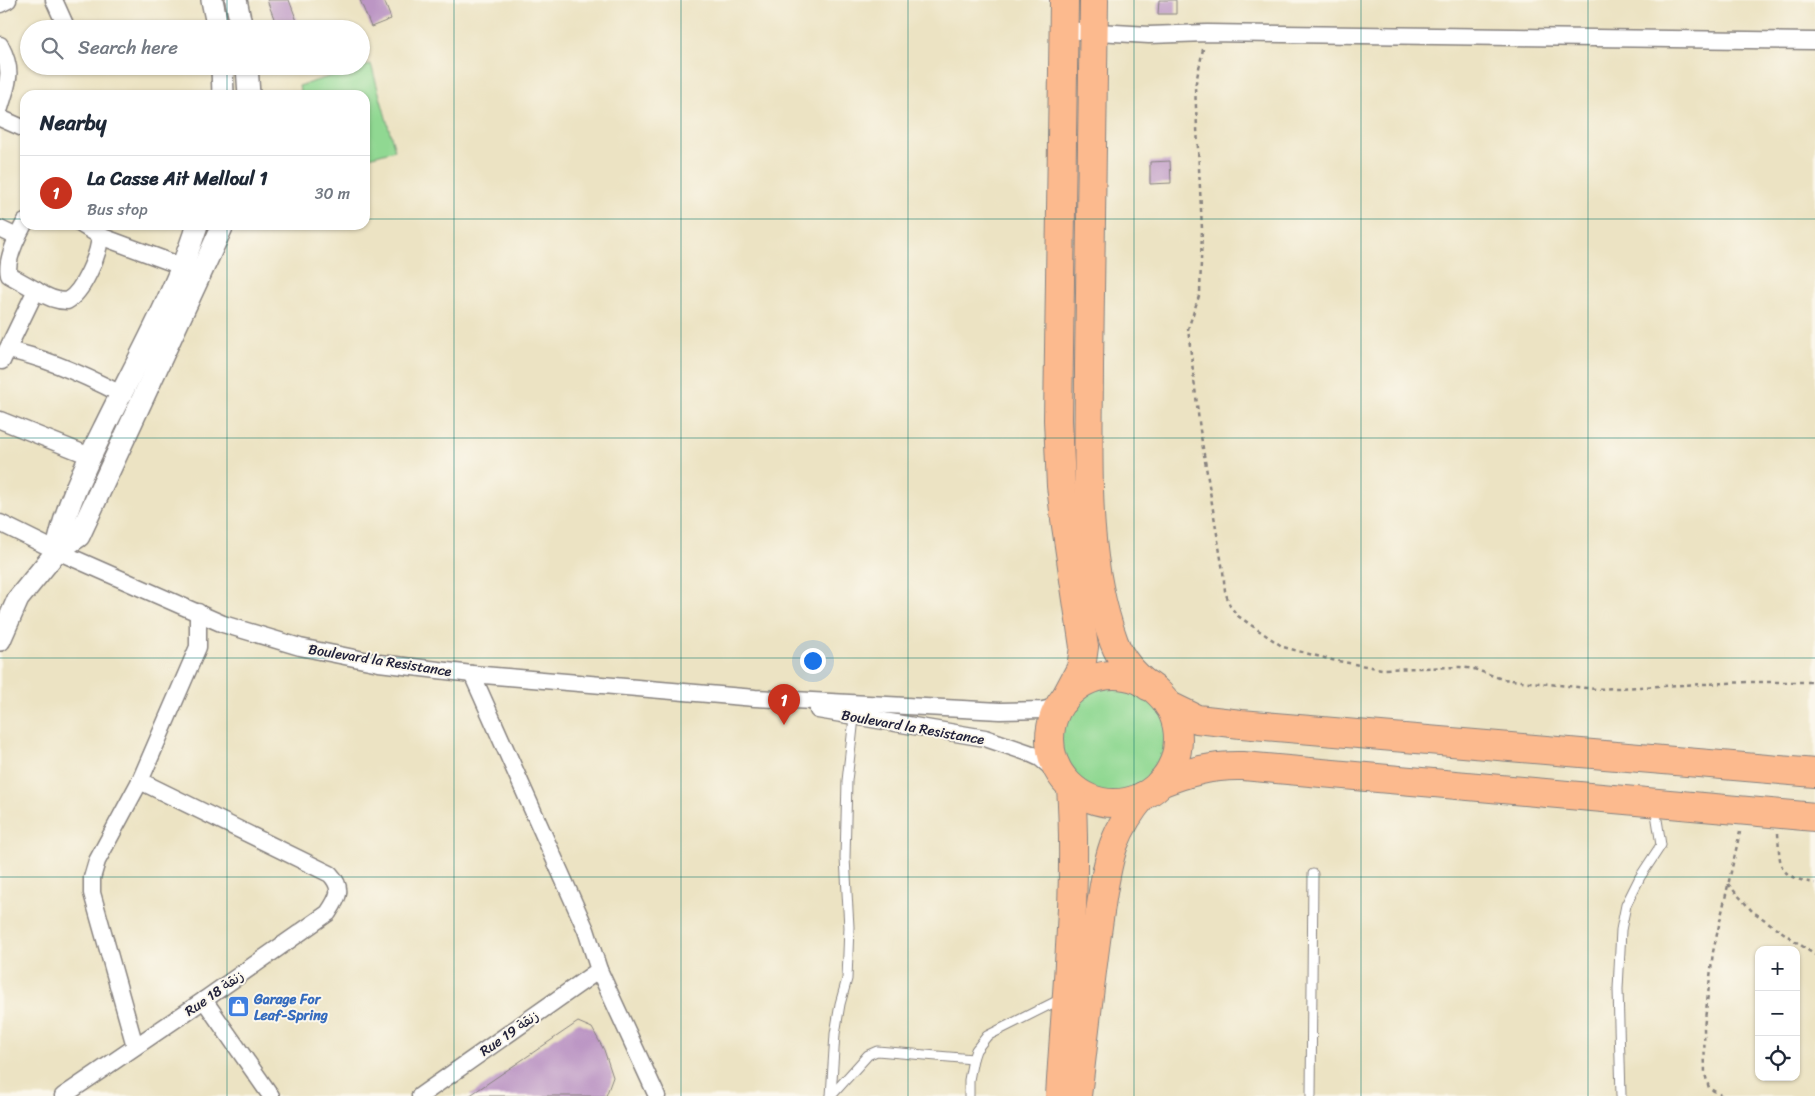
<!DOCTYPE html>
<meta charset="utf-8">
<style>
:root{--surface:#fff;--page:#f2f2f3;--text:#1f2937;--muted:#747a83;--line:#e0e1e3;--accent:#c8321e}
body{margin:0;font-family:Sriracha,"Playpen Sans Arabic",sans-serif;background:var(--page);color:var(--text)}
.controls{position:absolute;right:15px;bottom:15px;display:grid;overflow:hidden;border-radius:10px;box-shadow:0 1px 4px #0004}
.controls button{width:45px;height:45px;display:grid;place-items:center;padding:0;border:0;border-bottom:1px solid var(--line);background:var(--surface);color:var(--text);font:25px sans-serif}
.you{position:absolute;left:812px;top:660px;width:18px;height:18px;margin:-12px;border:4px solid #fff;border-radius:50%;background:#1a73e8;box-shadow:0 0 0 8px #1a73e833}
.badge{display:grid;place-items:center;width:32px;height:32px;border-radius:50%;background:var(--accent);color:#fff;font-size:16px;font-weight:700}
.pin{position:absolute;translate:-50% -41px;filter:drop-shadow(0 1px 2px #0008)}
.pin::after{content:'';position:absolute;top:26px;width:18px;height:15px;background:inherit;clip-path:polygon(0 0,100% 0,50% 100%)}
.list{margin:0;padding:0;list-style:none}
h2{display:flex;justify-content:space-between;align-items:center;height:65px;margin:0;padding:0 20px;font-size:21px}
h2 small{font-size:16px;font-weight:400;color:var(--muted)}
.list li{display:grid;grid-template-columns:32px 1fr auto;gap:15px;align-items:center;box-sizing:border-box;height:75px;padding:0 20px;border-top:1px solid var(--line)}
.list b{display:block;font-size:19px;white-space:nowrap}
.list p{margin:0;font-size:16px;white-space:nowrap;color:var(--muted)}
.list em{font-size:16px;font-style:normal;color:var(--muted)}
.icon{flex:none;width:28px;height:28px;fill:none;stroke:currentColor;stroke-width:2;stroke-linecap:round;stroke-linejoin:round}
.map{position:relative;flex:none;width:1815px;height:1096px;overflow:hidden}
.search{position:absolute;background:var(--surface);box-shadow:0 1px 4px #0004;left:20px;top:20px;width:350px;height:55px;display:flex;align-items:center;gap:12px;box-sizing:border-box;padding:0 18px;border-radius:28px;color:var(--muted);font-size:19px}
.panel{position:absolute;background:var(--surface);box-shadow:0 1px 4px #0004;left:20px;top:90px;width:350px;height:140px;border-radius:15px}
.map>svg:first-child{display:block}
.grass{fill:#90d892;stroke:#597d66}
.building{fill:#bc96c4}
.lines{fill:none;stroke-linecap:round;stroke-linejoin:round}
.service-casing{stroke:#87827f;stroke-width:11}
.minor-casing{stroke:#87827f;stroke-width:19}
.tertiary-casing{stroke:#87827f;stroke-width:24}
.trunk-casing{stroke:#87827f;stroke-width:30}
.path{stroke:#87827f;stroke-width:2.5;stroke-dasharray:4 4;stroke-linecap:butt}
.service{stroke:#fff;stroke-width:9}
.minor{stroke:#fff;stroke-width:16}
.tertiary{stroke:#fff;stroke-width:21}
.trunk{stroke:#fcba8e;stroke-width:28}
.grid{fill:none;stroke:#0f766e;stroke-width:1;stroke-opacity:0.55}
.labels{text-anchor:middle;stroke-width:4;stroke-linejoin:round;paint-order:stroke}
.street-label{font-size:14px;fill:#22223b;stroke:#fbf7ec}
.shop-label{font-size:14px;font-weight:bold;fill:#366cbe;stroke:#fbf7ec;text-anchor:start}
</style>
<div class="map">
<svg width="1815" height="1096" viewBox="0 0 1815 1096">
<rect width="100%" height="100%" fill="#fbf7ec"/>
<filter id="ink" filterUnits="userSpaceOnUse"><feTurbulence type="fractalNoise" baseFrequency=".02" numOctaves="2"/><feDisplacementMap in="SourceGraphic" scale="10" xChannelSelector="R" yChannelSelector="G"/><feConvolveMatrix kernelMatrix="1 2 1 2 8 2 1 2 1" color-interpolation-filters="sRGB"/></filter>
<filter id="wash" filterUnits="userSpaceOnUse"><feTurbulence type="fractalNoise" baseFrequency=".0096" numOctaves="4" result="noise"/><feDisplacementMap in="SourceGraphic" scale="20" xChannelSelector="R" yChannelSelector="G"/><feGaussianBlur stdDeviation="1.12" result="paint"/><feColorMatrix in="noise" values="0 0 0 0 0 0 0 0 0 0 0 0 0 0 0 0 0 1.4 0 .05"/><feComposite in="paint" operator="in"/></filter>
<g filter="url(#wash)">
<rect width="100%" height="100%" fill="#ece3c3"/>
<!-- grass -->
<g class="grass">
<polygon points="371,64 395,150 365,158 365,95 301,95 299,86"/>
<circle cx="1114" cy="740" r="55"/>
</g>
<g id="blocks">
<!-- building -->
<g class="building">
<polygon points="267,0 289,0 300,29 278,29"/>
<polygon points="360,0 384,0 391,19 371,27"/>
<polygon points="1159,0 1176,0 1176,14 1158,14"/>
<polygon points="1170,161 1171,183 1150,184 1150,162"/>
<polygon points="578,1022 592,1028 604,1050 613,1077 606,1096 469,1096"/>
</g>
</g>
</g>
<g filter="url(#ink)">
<use href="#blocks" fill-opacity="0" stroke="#87827f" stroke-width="1"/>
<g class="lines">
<defs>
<g id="service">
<polyline points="831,1096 835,1034 840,1004 847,979 849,927 845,858 847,781 854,718"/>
<polyline points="831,1096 868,1055 877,1051 973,1059"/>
<polyline points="969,1096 969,1080 973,1059 976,1050 987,1036 1063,998"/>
<polyline points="1311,1096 1313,874"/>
<polyline points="1621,1096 1618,989 1621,930 1626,905 1640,877 1661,845 1655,807"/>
</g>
<g id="minor">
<polyline points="54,0 67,29"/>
<polyline points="0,4 8,0"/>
<polyline points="1064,30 1149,35 1207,33 1815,41"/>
<path d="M0,45C14,72 8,81 0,108"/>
<polyline points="0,118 25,129"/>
<polyline points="0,229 17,237"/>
<polyline points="100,236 181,266"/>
<path d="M36,290C46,297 55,301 67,301C83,292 99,255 100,236L82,225"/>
<path d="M7,350L36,290L9,275C5,261 18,235 25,222"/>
<path d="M0,360L2,361L7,350C45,357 86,376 121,394"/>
<polyline points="0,420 90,456"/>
<polyline points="0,523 57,551 223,624 300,647 379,663 472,674 755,698 1000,711 1043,710 1060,706"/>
<polyline points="472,674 586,930 599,970 657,1096"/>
<polyline points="818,710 985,738 1029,753 1040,758 1063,777"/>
<polyline points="204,1000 271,1096"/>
<polyline points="135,1046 92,893 92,878 97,861 140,781 198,647 198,612"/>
<path d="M63,1096L204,1000L328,913C338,898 344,889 330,874L140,781"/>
<polyline points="420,1096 599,970"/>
</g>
<g id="tertiary">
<polyline points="212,0 218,29"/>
<polyline points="236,0 242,29"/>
<polyline points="222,66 223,95"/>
<polyline points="247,66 249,95"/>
<path d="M57,551C65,504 89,459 110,416C140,356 177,289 197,225"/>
<polyline points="0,640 18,599 57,551 79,536 223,225"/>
</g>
<g id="trunk">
<path d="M1094,0C1092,122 1090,244 1089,366C1089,458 1082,554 1114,642C1121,661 1134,674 1148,686"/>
<circle cx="1114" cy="739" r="64"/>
<polyline points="1064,700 1081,668 1084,647 1065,519 1061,486 1058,420 1064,0"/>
<polyline points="1168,705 1197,719 1241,724 1815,773"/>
<path d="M1160,783C1188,772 1213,765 1243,766L1815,817"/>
<path d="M1060,1096C1066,993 1078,890 1071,787"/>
<path d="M1077,1096C1084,1039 1090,983 1098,926C1102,899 1105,870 1114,844C1121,826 1130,811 1143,796"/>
</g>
</defs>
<!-- service casing -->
<use href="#service" class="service-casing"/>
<!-- minor casing -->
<use href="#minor" class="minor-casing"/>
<!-- tertiary casing -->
<use href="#tertiary" class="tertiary-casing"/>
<!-- trunk casing -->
<use href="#trunk" class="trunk-casing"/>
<!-- path -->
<g class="path">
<polyline points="1203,49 1195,87 1202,229 1200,293 1188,329 1200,430 1223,571 1225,591 1230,606 1238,616 1283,647 1332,660 1382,669 1460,667 1474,669 1502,679 1596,689 1748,682 1815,682"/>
<path d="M1778,833C1780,867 1777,877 1815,883"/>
<polyline points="1728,884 1752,911 1815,955"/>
<polyline points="1722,1096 1709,1088 1705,1074 1704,1028 1713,952 1740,832"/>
</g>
<!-- service -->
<use href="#service" class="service"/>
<!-- minor -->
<use href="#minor" class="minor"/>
<!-- tertiary -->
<use href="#tertiary" class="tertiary"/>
<!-- trunk -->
<use href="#trunk" class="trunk"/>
</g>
</g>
<!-- grid -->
<path class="grid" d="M227,0V29M454,0V1096M681,0V1096M908,0V1096M1134,0V1096M1361,0V1096M1588,0V1096M227,66V95M0,219H25M365,219H1815M227,225V1096M0,438H1815M0,658H1815M0,877H1815"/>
<!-- icons -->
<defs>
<symbol id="shop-square" viewBox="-11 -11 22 22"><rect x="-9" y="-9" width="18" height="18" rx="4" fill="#3f7fe0" stroke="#fbf7ec"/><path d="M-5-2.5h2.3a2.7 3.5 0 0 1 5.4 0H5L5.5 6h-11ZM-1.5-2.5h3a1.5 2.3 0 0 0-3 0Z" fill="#fff"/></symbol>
</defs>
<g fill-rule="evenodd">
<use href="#shop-square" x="226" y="994" width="25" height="25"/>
</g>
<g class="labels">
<!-- street labels -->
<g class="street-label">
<text transform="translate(380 660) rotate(9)" y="5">Boulevard la Resistance</text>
<text transform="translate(913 727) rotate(10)" y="5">Boulevard la Resistance</text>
<text transform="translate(214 993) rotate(-35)" y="5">Rue 18 زنقة</text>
<text transform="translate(509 1033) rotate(-35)" y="5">Rue 19 زنقة</text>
</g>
<!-- shop labels -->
<g class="shop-label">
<text x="254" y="1004">Garage For<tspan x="254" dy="16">Leaf-Spring</tspan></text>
</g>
</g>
</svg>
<div class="controls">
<button>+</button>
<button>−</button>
<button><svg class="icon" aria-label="locate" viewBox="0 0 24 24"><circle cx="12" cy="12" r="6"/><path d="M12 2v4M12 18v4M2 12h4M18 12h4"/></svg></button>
</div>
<div class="you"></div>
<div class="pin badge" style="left:784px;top:725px">1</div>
<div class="search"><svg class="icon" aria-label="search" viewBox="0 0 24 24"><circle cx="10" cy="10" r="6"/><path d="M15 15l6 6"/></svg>Search here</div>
<section class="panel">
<h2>Nearby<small></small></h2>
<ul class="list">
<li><span class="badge">1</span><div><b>La Casse Ait Melloul 1</b><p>Bus stop</p></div><em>30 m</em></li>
</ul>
</section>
</div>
